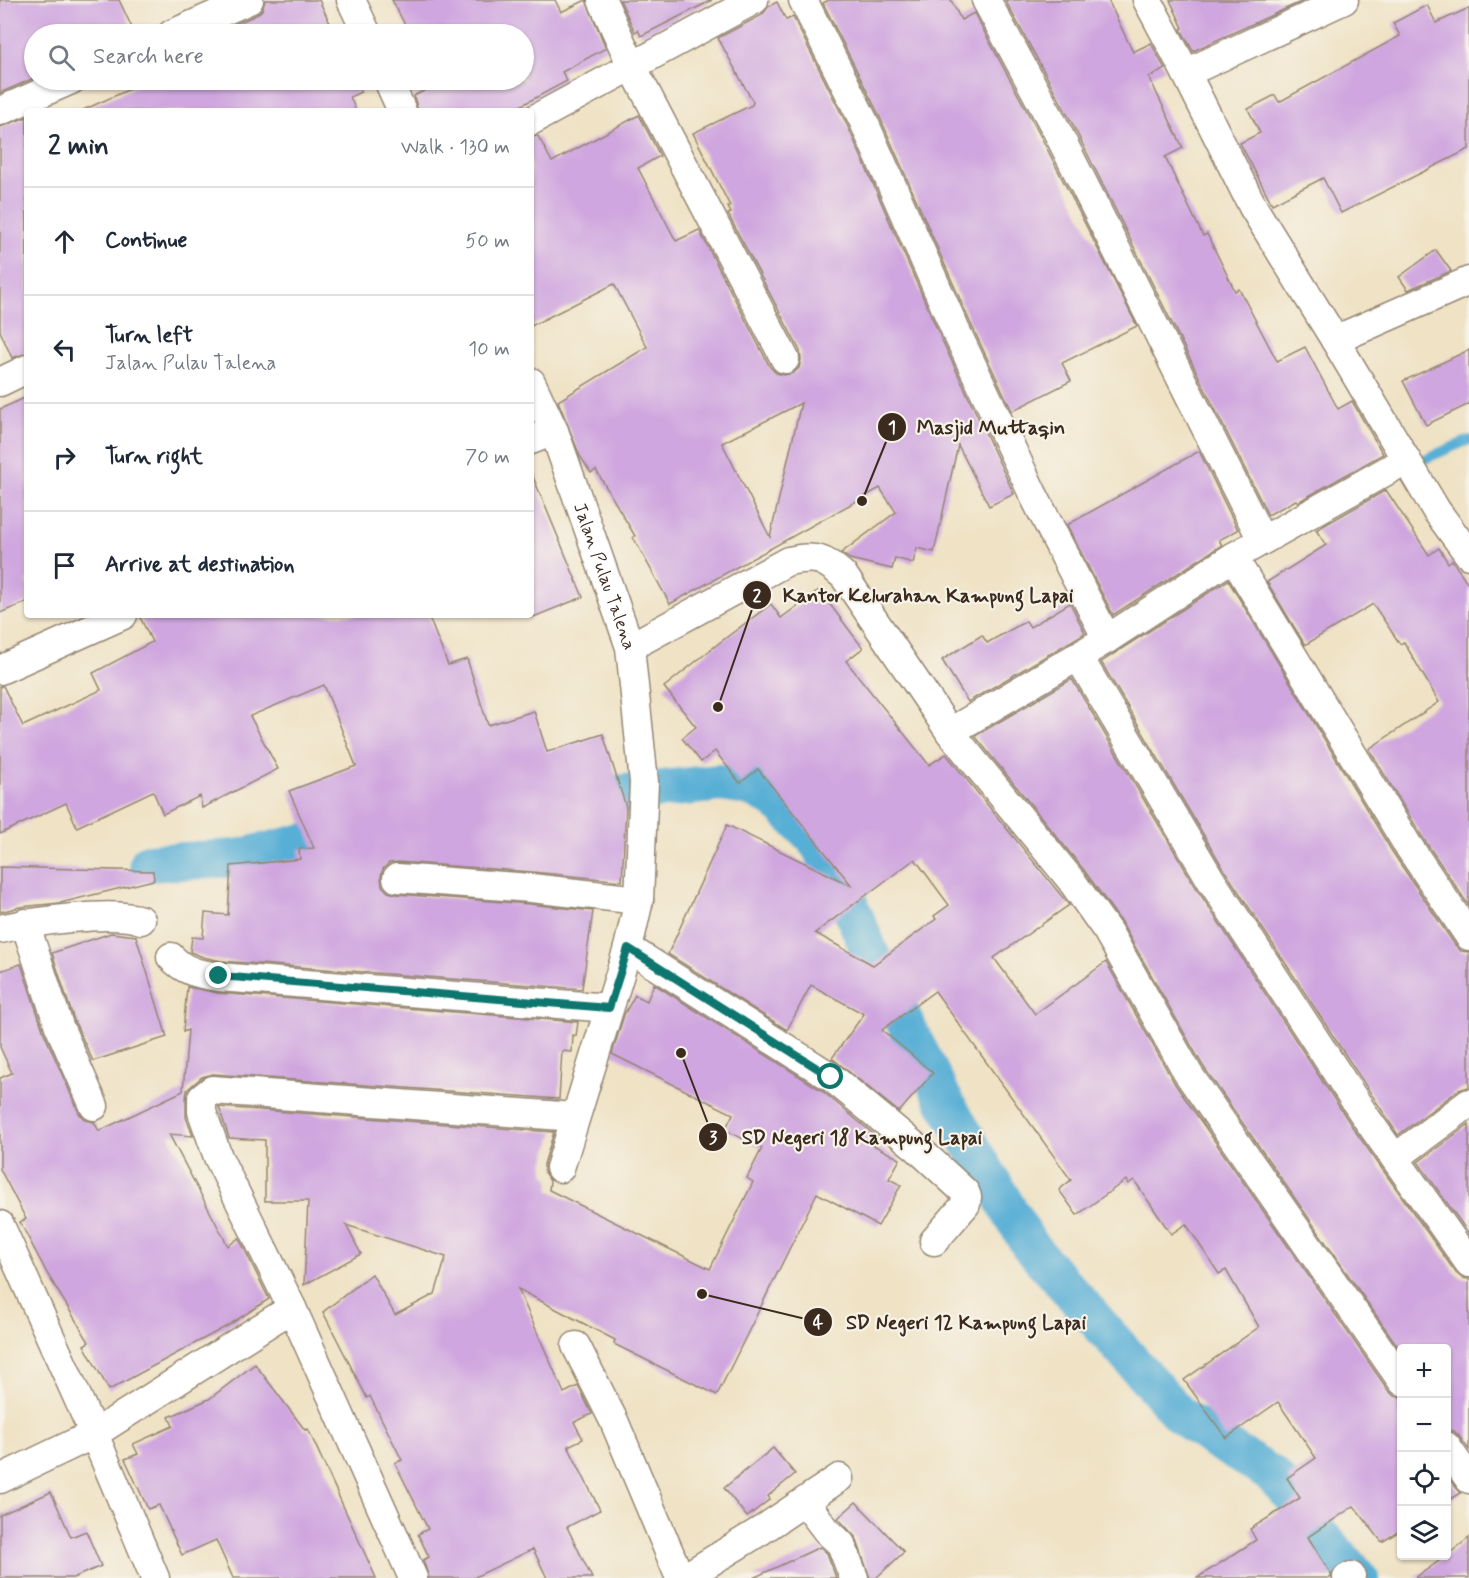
<!DOCTYPE html>
<meta charset="utf-8">
<style>
:root{--surface:#fff;--page:#f6f6f7;--text:#1f2937;--muted:#747a83;--line:#e0e1e3}
body{margin:0;font-family:Mynerve,sans-serif;background:var(--page);color:var(--text)}
.controls{position:absolute;right:18px;bottom:18px;display:grid;overflow:hidden;border-radius:6px;box-shadow:0 2px 4px #0004}
.controls button{width:54px;height:54px;display:grid;place-items:center;padding:0;border:0;border-bottom:2px solid var(--line);background:var(--surface);color:var(--text);font:30px sans-serif}
.stop{position:absolute;width:18px;height:18px;margin:-14px;border:4px solid #0f766e;border-radius:50%;background:#fff}
.stop.end{background:#0f766e;border-color:#fff;box-shadow:0 2px 6px #0008}
.list{margin:0;padding:0;list-style:none}
h2{display:flex;justify-content:space-between;align-items:center;height:78px;margin:0;padding:0 24px;font-size:26px}
h2 small{font-size:20px;font-weight:400;color:var(--muted)}
.list li{display:grid;grid-template-columns:39px 1fr auto;gap:18px;align-items:center;box-sizing:border-box;height:108px;padding:0 24px;border-top:2px solid var(--line)}
.list b{display:block;font-size:22px;white-space:nowrap}
.list p{margin:0;font-size:20px;white-space:nowrap;color:var(--muted)}
.list em{font-size:20px;font-style:normal;color:var(--muted)}
.icon{flex:none;width:33px;height:33px;fill:none;stroke:currentColor;stroke-width:2;stroke-linecap:round;stroke-linejoin:round}
.map{position:relative;flex:none;width:1469px;height:1578px;overflow:hidden}
.search{position:absolute;background:var(--surface);box-shadow:0 2px 4px #0004;left:24px;top:24px;width:510px;height:66px;display:flex;align-items:center;gap:15px;box-sizing:border-box;padding:0 21px;border-radius:33px;color:var(--muted);font-size:22px}
.panel{position:absolute;background:var(--surface);box-shadow:0 2px 4px #0004;left:24px;top:108px;width:510px;height:510px;border-radius:6px}
.map>svg:first-child{display:block}
.lines{fill:none;stroke-linecap:round;stroke-linejoin:round}
.stream{stroke:#58afd5;stroke-width:10}
.canal{stroke:#58afd5;stroke-width:38}
.building{fill:#cfa6df;fill-rule:evenodd}
.minor-casing{stroke:#958672;stroke-width:31}
.minor{stroke:#fff;stroke-width:28}
.route{stroke:#0f766e;stroke-width:8}
.labels{text-anchor:middle;stroke-width:4.5;stroke-linejoin:round;paint-order:stroke}
.street-label{font-size:18px;fill:#3b2a1e;stroke:#f7f3e8}
.leader{fill:none;stroke:#3b2a1e;stroke-width:2}
.callout-dot{fill:#3b2a1e;stroke:#f7f3e8;stroke-width:2}
.mark-label{font-size:18px;text-anchor:middle;font-weight:bold;fill:#fff}
.callout-label{font-size:20px;text-anchor:middle;font-weight:bold;fill:#3b2a1e;stroke:#f7f3e8;stroke-width:4.5;stroke-linejoin:round;paint-order:stroke}
</style>
<div class="map">
<svg width="1469" height="1578" viewBox="0 0 1469 1578">
<rect width="100%" height="100%" fill="#f7f3e8"/>
<filter id="ink" filterUnits="userSpaceOnUse"><feTurbulence type="fractalNoise" baseFrequency=".0167" numOctaves="2"/><feDisplacementMap in="SourceGraphic" scale="12" xChannelSelector="R" yChannelSelector="G"/><feConvolveMatrix kernelMatrix="1 2 1 2 8 2 1 2 1" color-interpolation-filters="sRGB"/></filter>
<filter id="wash" filterUnits="userSpaceOnUse"><feTurbulence type="fractalNoise" baseFrequency=".008" numOctaves="4" result="noise"/><feDisplacementMap in="SourceGraphic" scale="24" xChannelSelector="R" yChannelSelector="G"/><feGaussianBlur stdDeviation="1.35" result="paint"/><feColorMatrix in="noise" values="0 0 0 0 0 0 0 0 0 0 0 0 0 0 0 0 0 1.4 0 .05"/><feComposite in="paint" operator="in"/></filter>
<g filter="url(#wash)">
<rect width="100%" height="100%" fill="#efe2c5"/>
<g class="lines">
<!-- stream -->
<polyline class="stream" points="1420,461 1469,440"/>
<!-- canal -->
<g class="canal">
<polyline points="570,799 720,783 749,787 774,799 815,839 839,880 872,957 944,1100 1030,1246 1179,1414 1210,1437 1271,1474 1294,1498 1308,1522 1360,1578"/>
<polyline points="148,863 238,858 359,829"/>
</g>
</g>
<g id="blocks">
<!-- building -->
<g class="building">
<polygon points="0,0 119,0 135,34 34,34 34,78 0,93"/>
<polygon points="265,0 319,0 335,34 224,34 222,30 256,15 262,10"/>
<polygon points="392,0 555,0 561,12 586,0 606,48 562,72 567,81 511,111 418,111 414,96 444,80 524,80 524,34 410,34"/>
<polygon points="620,0 712,0 641,36 638,30 635,32"/>
<polygon points="829,0 951,0 961,20 974,13 1041,137 1137,326 1062,363 1071,381 1012,411 970,322 879,115 823,3"/>
<polygon points="1005,0 1108,0 1133,52 1151,43 1165,69 1149,77 1183,148 1165,157 1203,236 1207,234 1235,291 1239,289 1277,361 1305,347 1338,409 1352,401 1383,454 1298,502 1296,500 1268,515 1071,121"/>
<polygon points="1170,0 1305,0 1193,51 1181,29 1183,28"/>
<path d="M777,2L786,20L793,17L849,129L940,336L1014,494L989,506L958,445L934,552L917,548L913,563L895,558L892,569L850,559L841,553L896,512L880,488L670,604L633,537L635,536L596,470L591,473L580,456L558,401L647,347L614,284L531,326V137L538,136L552,162L639,115L660,156L638,168L676,241L699,230L770,367L776,373L784,375L793,373L799,368L801,360L800,351L728,214L731,213L728,207L730,206L693,133L752,105L753,102L718,38L762,15L769,6ZM801,403L770,537L722,443Z"/>
<polygon points="1427,5 1436,23 1469,8 1469,149 1341,213 1323,178 1272,204 1240,143 1260,133 1248,109 1275,95 1279,102 1400,36 1393,23"/>
<polygon points="150,80 156,80 158,85 170,80 355,80 361,92 350,97 356,111 81,111"/>
<polygon points="27,117 27,353 12,358 0,331 0,127"/>
<polygon points="1436,250 1451,271 1408,290 1399,277"/>
<polygon points="1469,350 1469,404 1426,425 1403,381"/>
<polygon points="27,397 27,602 0,613 0,409"/>
<polygon points="1199,451 1238,530 1219,540 1222,545 1113,615 1067,525"/>
<polygon points="531,472 583,597 531,618"/>
<polygon points="1386,490 1429,555 1439,548 1448,563 1452,560 1469,585 1469,906 1421,835 1369,749 1439,702 1404,642 1400,644 1373,604 1305,645 1267,582 1326,545 1316,530"/>
<polygon points="1228,580 1393,853 1455,945 1461,951 1469,952 1469,1087 1459,1090 1398,1135 1225,871 1101,662"/>
<path d="M819,590L863,648L846,661L929,765L946,754L1069,905L994,958L1035,1014L1106,962L1175,1084L1388,1390L1394,1396L1401,1397V1530L1382,1542L1354,1506L1308,1537L1331,1574V1578H1197L1256,1540L1250,1529L1300,1498L1287,1478L1316,1458L1278,1402L1226,1438L1184,1380L1259,1327L1226,1270L1219,1274L1186,1224L1171,1234L1134,1180L1128,1184L1126,1180L1077,1215L1059,1190L1071,1180L935,991L882,1030L933,1073L899,1112L832,1058L864,1014L811,985L787,1030L668,954L727,825L852,886L758,769L740,783L715,751L701,762L682,738L696,727L664,687L719,643L771,604L781,618ZM915,859L949,905L934,916L936,919L873,965L815,933Z"/>
<polygon points="1070,603 1085,633 968,702 942,660 982,635 987,643 1026,621 1030,627"/>
<polygon points="139,615 428,615 448,665 467,659 488,725 534,711 547,752 603,734 626,807 622,881 533,872 398,862 389,863 383,869 381,876 382,886 388,892 396,894 529,904 593,911 582,989 221,961 203,957 190,952 192,937 203,938 205,913 228,915 231,866 300,859 299,849 314,848 289,791 356,766 324,685 250,716 278,769 202,808 200,796 163,814 153,791 77,827 66,803 0,834 0,686 3,686 23,726 101,690 93,673 152,642"/>
<polygon points="1072,679 1197,889 1353,1128 1456,1273 1462,1278 1469,1279 1469,1450 1459,1436 1454,1431 1446,1430 1446,1348 1401,1348 1401,1351 1203,1066 1121,922 1084,870 975,736"/>
<polygon points="0,867 153,871 154,880 60,903 20,907 0,912"/>
<polygon points="111,933 136,936 167,1037 93,1061 74,1020 52,953"/>
<polygon points="21,964 44,1033 79,1113 85,1120 94,1122 99,1131 183,1091 188,1030 183,1032 187,987 218,993 578,1022 576,1036 573,1035 572,1052 562,1051 559,1099 213,1074 202,1077 187,1090 186,1098 186,1117 193,1136 169,1134 228,1246 239,1238 269,1299 229,1325 109,1390 84,1345 89,1342 48,1275 20,1222 26,1219 0,1169 0,1078 12,1073 0,1047 0,971"/>
<polygon points="654,984 821,1090 877,1137 871,1144 900,1159 889,1179 901,1185 878,1226 817,1193 717,1395 614,1344 615,1340 518,1289 564,1393 578,1386 592,1414 574,1422 583,1439 568,1446 600,1510 567,1527 592,1578 547,1578 533,1549 473,1578 429,1578 423,1560 429,1557 418,1534 428,1529 395,1463 402,1460 370,1396 367,1398 323,1312 372,1274 395,1315 435,1294 446,1257 346,1225 361,1254 304,1285 308,1201 265,1201 265,1140 229,1138 219,1107 554,1132 544,1164 544,1172 550,1181 549,1190 710,1269 753,1182 747,1178 762,1148 725,1130 733,1114 612,1054 624,1015 635,995 647,1001"/>
<polygon points="1469,1124 1469,1234 1418,1162"/>
<polygon points="255,1364 305,1430 308,1429 376,1578 233,1578 216,1540 182,1555 159,1505 148,1509 125,1459 138,1454 133,1444 173,1426 169,1417 209,1399"/>
<polygon points="773,1448 795,1474 768,1496 770,1499 747,1517 724,1488"/>
<polygon points="1446,1476 1461,1493 1446,1502"/>
<polygon points="51,1492 71,1537 86,1531 101,1566 73,1578 0,1578 0,1515"/>
<polygon points="856,1502 904,1552 876,1578 870,1578 856,1538 838,1518"/>
<polygon points="1469,1538 1469,1578 1415,1578 1446,1556"/>
<polygon points="820,1547 827,1553 836,1578 753,1578"/>
</g>
</g>
</g>
<g filter="url(#ink)">
<use href="#blocks" fill-opacity="0" stroke="#958672" stroke-width="1.5"/>
<g class="lines">
<defs>
<g id="minor">
<polyline points="351,0 367,34"/>
<polyline points="602,0 632,66 785,359"/>
<polyline points="803,0 864,122 955,329 1032,492 1107,639"/>
<polyline points="986,0 1056,129 1262,540"/>
<polyline points="1147,0 1186,73 1253,207 1335,340 1436,510 1469,555"/>
<polyline points="172,34 249,0"/>
<polyline points="1186,73 1344,0"/>
<polyline points="388,80 402,111"/>
<polyline points="0,111 71,80"/>
<polyline points="531,121 754,0"/>
<polyline points="1335,340 1469,281"/>
<polyline points="0,382 27,369"/>
<path id="s1" d="M531,382L554,431L630,647L644,782L639,900L628,948L560,1168"/>
<polyline points="531,440 554,431"/>
<polyline points="1233,557 1407,844 1469,936"/>
<path d="M630,647L788,561C817,556 822,557 844,576L950,732L1071,880L1108,932L1189,1075L1402,1381"/>
<polyline points="1078,656 1211,880 1367,1119 1469,1263"/>
<polyline points="0,670 123,615"/>
<polyline points="950,732 1107,639 1233,557 1406,460"/>
<polyline points="397,878 531,888 639,900"/>
<polyline points="25,923 59,1026 94,1106"/>
<path d="M0,929C30,922 113,910 141,920"/>
<polyline points="628,948 831,1077 916,1147 965,1192 967,1197 966,1204 934,1241"/>
<path d="M171,957C185,972 199,974 219,977L609,1008"/>
<polyline points="1395,1158 1469,1103"/>
<polyline points="0,1225 94,1434 155,1578"/>
<polyline points="576,1346 614,1421 680,1578"/>
<polyline points="1446,1446 1469,1479"/>
<polyline points="0,1479 94,1434 292,1308"/>
<polyline points="805,1502 827,1531 841,1544 854,1578"/>
<polyline points="413,1578 292,1308 218,1157 202,1112 202,1098 212,1090 575,1117"/>
<polyline points="684,1578 762,1530 839,1478"/>
<polyline points="1347,1578 1351,1576"/>
</g>
</defs>
<!-- minor casing -->
<use href="#minor" class="minor-casing"/>
<!-- minor -->
<use href="#minor" class="minor"/>
</g>
</g>
<g class="lines" filter="url(#ink)">
<!-- route -->
<polyline class="route" points="219,976 609,1008 628,948 831,1077"/>
</g>
<g class="labels">
<!-- street labels -->
<g class="street-label">
<text dy="6" stroke="none"><textPath href="#s1" startOffset="208">Jalan Pulau Talena</textPath></text>
</g>
</g>
<!-- callouts -->
<path class="leader" d="M862 501L892 427M718 707L757 595M681 1053L713 1137M702 1294L818 1322"/>
<g class="callout-dot">
<circle cx="862" cy="501" r="6"/>
<circle cx="718" cy="707" r="6"/>
<circle cx="681" cy="1053" r="6"/>
<circle cx="702" cy="1294" r="6"/>
<circle cx="892" cy="427" r="15"/>
<circle cx="757" cy="595" r="15"/>
<circle cx="713" cy="1137" r="15"/>
<circle cx="818" cy="1322" r="15"/>
</g>
<g class="mark-label">
<text x="892" y="433">1</text>
<text x="757" y="601">2</text>
<text x="713" y="1143">3</text>
<text x="818" y="1328">4</text>
</g>
<g class="callout-label">
<text x="991" y="434">Masjid Muttaqin</text>
<text x="928" y="602">Kantor Kelurahan Kampung Lapai</text>
<text x="862" y="1144">SD Negeri 18 Kampung Lapai</text>
<text x="966" y="1329">SD Negeri 12 Kampung Lapai</text>
</g>
</svg>
<div class="controls">
<button>+</button>
<button>−</button>
<button><svg class="icon" aria-label="locate" viewBox="0 0 24 24"><circle cx="12" cy="12" r="6"/><path d="M12 2v4M12 18v4M2 12h4M18 12h4"/></svg></button>
<button><svg class="icon" aria-label="layers" viewBox="0 0 24 24"><path d="M12 4l9 5-9 5-9-5zM3 14l9 5 9-5"/></svg></button>
</div>
<div class="stop" style="left:831px;top:1077px"></div>
<div class="stop end" style="left:219px;top:976px"></div>
<div class="search"><svg class="icon" aria-label="search" viewBox="0 0 24 24"><circle cx="10" cy="10" r="6"/><path d="M15 15l6 6"/></svg>Search here</div>
<section class="panel">
<h2>2 min<small>Walk · 130 m</small></h2>
<ul class="list">
<li><svg class="icon" aria-label="ahead" viewBox="0 0 24 24"><path d="M12 20V5M6 11l6-6 6 6"/></svg><div><b>Continue</b></div><em>50 m</em></li>
<li><svg class="icon" aria-label="left" viewBox="0 0 24 24"><path d="M17 20v-9H6M10 6l-5 5 5 5"/></svg><div><b>Turn left</b><p>Jalan Pulau Talena</p></div><em>10 m</em></li>
<li><svg class="icon" aria-label="right" viewBox="0 0 24 24"><path d="M7 20v-9h11M14 6l5 5-5 5"/></svg><div><b>Turn right</b></div><em>70 m</em></li>
<li><svg class="icon" aria-label="arrive" viewBox="0 0 24 24"><path d="M6 21V4h12l-3 4 3 4H6"/></svg><div><b>Arrive at destination</b></div></li>
</ul>
</section>
</div>
